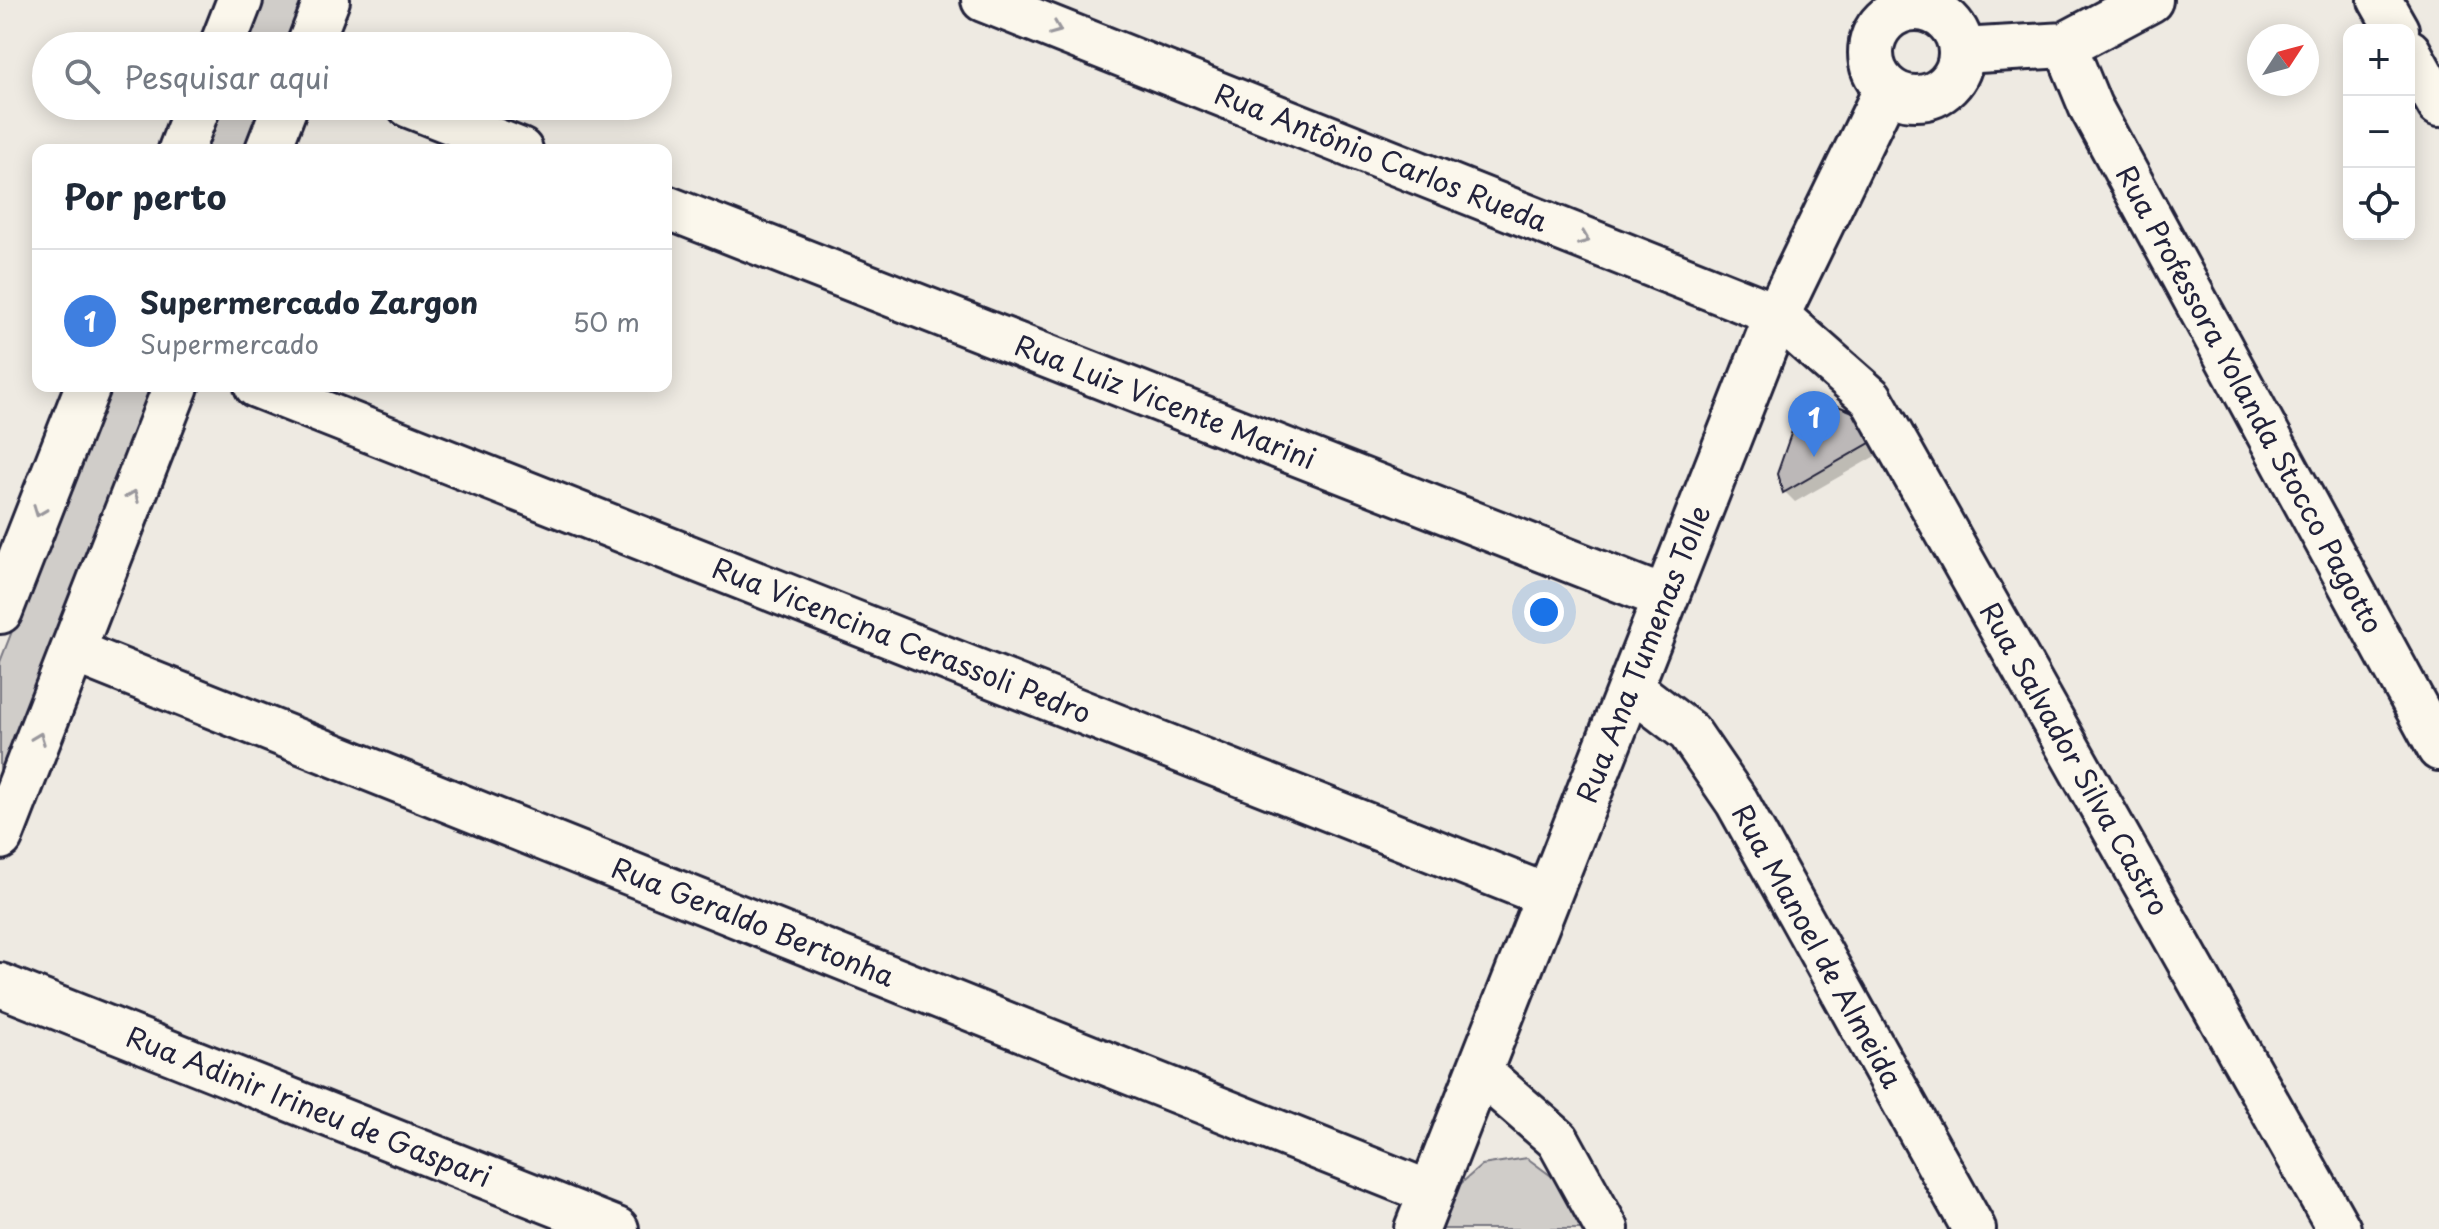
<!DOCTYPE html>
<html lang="pt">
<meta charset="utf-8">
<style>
:root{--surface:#fff;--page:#f2f2f3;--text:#1f2937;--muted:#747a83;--line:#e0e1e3;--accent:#7c3aed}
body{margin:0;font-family:"Playpen Sans",sans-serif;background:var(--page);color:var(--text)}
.controls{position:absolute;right:24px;top:24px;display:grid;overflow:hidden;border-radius:16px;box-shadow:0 4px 20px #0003}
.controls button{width:72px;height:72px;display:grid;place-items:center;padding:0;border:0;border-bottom:2px solid var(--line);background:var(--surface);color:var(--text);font:40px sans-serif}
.compass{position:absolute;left:2247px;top:24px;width:72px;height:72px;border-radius:50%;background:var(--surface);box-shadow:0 4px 20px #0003;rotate:54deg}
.you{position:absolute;left:1544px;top:612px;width:28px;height:28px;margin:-20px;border:6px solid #fff;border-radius:50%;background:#1a73e8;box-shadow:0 0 0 12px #1a73e833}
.badge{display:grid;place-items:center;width:52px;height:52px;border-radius:50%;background:var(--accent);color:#fff;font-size:26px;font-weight:700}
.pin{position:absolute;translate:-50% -66px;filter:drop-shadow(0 2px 4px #0008)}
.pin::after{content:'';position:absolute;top:42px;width:28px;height:24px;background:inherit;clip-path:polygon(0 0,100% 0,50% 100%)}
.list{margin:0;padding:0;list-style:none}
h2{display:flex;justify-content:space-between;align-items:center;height:104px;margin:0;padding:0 32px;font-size:34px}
h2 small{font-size:26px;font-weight:400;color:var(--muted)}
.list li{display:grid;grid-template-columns:52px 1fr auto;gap:24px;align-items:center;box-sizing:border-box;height:144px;padding:0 32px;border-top:2px solid var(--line)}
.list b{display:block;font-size:30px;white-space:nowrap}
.list p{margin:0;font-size:26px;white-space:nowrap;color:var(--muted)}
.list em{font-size:26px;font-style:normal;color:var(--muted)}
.icon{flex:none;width:44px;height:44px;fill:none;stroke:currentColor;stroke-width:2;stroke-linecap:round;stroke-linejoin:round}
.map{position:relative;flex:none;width:2439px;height:1229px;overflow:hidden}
.search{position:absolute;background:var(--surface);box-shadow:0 4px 20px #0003;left:32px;top:32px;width:640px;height:88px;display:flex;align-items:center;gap:20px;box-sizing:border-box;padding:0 28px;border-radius:44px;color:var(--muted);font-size:30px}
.panel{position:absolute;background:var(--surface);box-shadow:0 4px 20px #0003;left:32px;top:144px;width:640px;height:248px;border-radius:16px}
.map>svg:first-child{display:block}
.green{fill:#d0cdc9;stroke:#797882;stroke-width:2}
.shadow{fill:#0003}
.building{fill:#bcb8b8;stroke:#22223b;stroke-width:2}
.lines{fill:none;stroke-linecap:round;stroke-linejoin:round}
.minor-casing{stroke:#22223b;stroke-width:48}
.tertiary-casing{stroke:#22223b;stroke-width:50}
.minor{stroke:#fbf7ec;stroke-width:42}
.tertiary{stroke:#fbf7ec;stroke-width:44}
.oneway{stroke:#99979c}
.labels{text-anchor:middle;stroke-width:6;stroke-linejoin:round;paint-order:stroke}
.street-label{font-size:28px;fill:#22223b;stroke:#fbf7ec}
</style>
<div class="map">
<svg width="2439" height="1229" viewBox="0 0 2439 1229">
<rect width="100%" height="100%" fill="#eeeae2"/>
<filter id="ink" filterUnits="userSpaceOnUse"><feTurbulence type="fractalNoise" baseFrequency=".0125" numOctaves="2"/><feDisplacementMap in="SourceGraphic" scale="16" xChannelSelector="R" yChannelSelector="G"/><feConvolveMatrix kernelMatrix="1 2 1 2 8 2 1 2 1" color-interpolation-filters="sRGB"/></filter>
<g filter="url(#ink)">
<!-- green -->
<g class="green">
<polygon points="259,0 309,0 291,46 241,46"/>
<polygon points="218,106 268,106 251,150 200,150"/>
<polygon points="108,386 158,386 0,791 0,662"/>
<polygon points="1527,1158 1562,1184 1586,1229 1442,1229 1457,1187 1482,1165"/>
</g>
<!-- shadow -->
<polygon class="shadow" points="1873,429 1884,451 1795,502 1785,492 1779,474"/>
<!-- building -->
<polygon class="building" points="1828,402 1863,416 1875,440 1783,493 1777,474 1793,428"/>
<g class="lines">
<defs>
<g id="minor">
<path id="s1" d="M983,0L1777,315L1871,398L2339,1229"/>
<polyline points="2380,0 2397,30"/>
<polyline points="1909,8 1912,0"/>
<path id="s2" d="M2065,45L2090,106L2439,749"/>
<polyline points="2409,51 2439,105"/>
<polyline points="409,106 521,150"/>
<path id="s3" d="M666,207L1665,598"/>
<path id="s4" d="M256,386L1548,896"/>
<path id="s5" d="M73,651L1431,1193"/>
<path id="s6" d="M1630,687L1689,732L1737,802L1974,1229"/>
<path id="s7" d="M0,985L617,1229"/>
<polyline points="1479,1071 1558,1140 1607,1229"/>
</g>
<g id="tertiary">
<circle cx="1916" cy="53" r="45"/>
<polyline points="222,46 240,0"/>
<polyline points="309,46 327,0"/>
<polyline points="1961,51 2065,45 2150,0"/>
<polyline points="181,150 198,106"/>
<polyline points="268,150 285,106"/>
<polyline points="0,611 88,386"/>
<polyline points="0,837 176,386"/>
<path id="s8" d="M1417,1229L1777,315L1887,88"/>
</g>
</defs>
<!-- minor casing -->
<use href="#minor" class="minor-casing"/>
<!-- tertiary casing -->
<use href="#tertiary" class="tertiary-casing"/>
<!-- minor -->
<use href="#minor" class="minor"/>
<!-- tertiary -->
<use href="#tertiary" class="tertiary"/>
</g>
<!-- one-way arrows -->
<defs><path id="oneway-chevron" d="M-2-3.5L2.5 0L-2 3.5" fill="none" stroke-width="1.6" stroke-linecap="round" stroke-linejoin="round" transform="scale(2)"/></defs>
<g class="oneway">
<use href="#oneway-chevron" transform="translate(1056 29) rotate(22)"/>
<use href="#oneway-chevron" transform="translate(1584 239) rotate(22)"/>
<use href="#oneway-chevron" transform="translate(133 496) rotate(-69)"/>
<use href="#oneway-chevron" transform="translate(39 511) rotate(111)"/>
<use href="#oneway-chevron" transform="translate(39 738) rotate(-69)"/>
</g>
</g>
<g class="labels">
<!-- street labels -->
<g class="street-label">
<text dy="10" stroke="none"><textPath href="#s1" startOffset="428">Rua Antônio Carlos Rueda</textPath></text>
<text dy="10" stroke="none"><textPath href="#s2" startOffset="400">Rua Professora Yolanda Stocco Pagotto</textPath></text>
<text dy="10" stroke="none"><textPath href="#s3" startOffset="536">Rua Luiz Vicente Marini</textPath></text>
<text dy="10" stroke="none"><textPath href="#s4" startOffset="694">Rua Vicencina Cerassoli Pedro</textPath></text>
<text dy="10" stroke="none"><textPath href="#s8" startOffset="618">Rua Ana Tumenas Tolle</textPath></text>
<text dy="10" stroke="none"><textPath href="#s1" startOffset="1394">Rua Salvador Silva Castro</textPath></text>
<text dy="10" stroke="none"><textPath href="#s5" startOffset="732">Rua Geraldo Bertonha</textPath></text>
<text dy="10" stroke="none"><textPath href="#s6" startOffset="324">Rua Manoel de Almeida</textPath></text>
<text dy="10" stroke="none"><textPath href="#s7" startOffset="332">Rua Adinir Irineu de Gaspari</textPath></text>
</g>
</g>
</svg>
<div class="controls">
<button>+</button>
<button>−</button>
<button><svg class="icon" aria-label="locate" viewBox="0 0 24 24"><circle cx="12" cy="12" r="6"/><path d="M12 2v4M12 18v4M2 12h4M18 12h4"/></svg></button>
</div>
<svg class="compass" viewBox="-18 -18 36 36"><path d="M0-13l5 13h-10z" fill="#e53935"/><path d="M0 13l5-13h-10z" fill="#747a83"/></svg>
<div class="you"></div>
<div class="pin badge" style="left:1814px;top:457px;background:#3f7fe0">1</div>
<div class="search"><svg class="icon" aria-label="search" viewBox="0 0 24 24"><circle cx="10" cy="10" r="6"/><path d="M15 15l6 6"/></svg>Pesquisar aqui</div>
<section class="panel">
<h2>Por perto<small></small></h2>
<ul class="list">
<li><span class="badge" style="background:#3f7fe0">1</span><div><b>Supermercado Zargon</b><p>Supermercado</p></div><em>50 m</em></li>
</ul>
</section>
</div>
